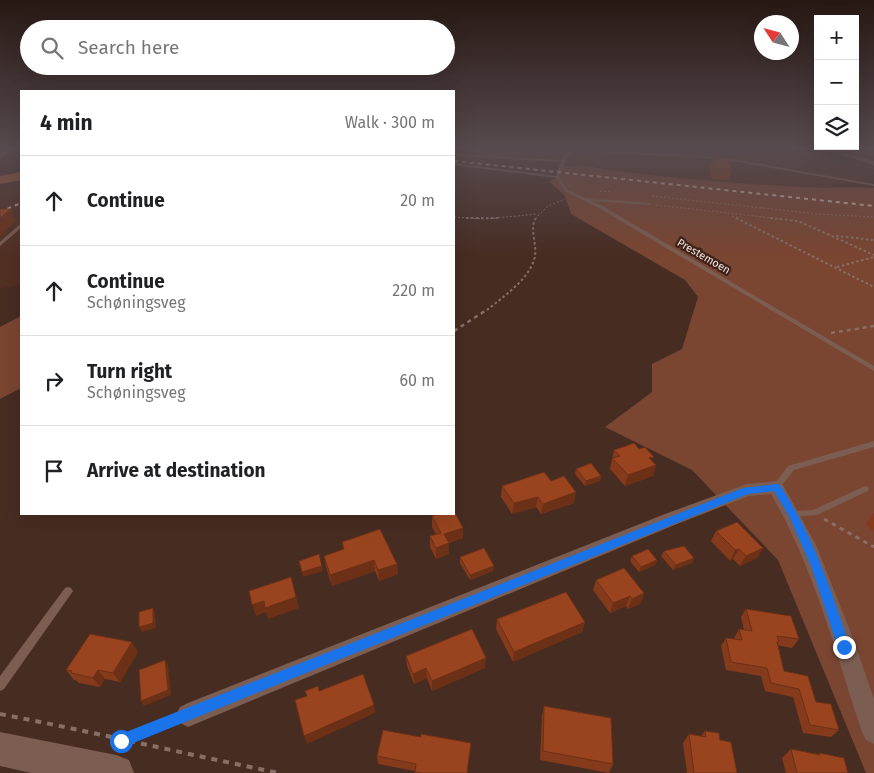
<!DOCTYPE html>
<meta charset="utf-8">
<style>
:root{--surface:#fff;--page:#f6f6f6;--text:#202124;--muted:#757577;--line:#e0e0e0}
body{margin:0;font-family:"Fira Sans",sans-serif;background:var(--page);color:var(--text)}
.controls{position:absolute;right:15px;top:15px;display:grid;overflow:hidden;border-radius:0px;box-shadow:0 5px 20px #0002}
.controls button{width:45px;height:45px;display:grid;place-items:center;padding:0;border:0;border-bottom:1px solid var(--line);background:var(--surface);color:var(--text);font:25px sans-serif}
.compass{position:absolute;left:754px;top:15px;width:45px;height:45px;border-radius:50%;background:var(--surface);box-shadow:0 5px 20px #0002;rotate:306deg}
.stop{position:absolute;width:15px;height:15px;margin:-11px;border:4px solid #1a73e8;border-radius:50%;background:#fff}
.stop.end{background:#1a73e8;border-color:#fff;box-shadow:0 1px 5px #0008}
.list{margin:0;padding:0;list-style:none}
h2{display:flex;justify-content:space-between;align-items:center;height:65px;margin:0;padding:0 20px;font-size:21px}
h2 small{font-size:16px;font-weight:400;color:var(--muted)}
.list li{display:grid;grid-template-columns:32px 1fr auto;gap:15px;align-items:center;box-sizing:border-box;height:90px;padding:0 20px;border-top:1px solid var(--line)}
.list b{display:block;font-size:19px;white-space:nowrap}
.list p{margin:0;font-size:16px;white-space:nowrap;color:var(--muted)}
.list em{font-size:16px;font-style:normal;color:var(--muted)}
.icon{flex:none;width:28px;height:28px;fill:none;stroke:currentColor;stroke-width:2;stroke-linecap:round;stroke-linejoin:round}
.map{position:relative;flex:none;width:874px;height:773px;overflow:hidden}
.search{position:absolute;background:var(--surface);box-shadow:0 5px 20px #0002;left:20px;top:20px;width:435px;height:55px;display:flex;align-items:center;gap:12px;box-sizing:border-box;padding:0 18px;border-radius:28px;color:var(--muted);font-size:19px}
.panel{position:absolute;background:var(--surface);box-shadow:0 5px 20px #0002;left:20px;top:90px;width:435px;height:425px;border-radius:0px}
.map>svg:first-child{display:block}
.built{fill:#523023}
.green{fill:#7a4531}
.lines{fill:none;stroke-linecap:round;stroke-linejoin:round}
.path-far4{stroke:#876f67;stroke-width:1;stroke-dasharray:2 2;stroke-linecap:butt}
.path-far3{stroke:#876f67;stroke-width:2;stroke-dasharray:2.5 2.5;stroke-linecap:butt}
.path-far2{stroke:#876f67;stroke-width:2.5;stroke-dasharray:4 4;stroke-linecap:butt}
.path-far1{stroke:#876f67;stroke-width:3;stroke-dasharray:4.5 4.5;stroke-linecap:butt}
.path{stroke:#876f67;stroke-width:4;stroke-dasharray:6 6;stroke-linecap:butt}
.lane{fill:#7c5d51;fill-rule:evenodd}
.street{fill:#7c5d51;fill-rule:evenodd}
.secondary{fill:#7c5d51;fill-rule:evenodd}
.primary{fill:#ac5b37;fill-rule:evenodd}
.rail{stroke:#cbb6af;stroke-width:2;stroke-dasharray:4 4;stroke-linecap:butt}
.wall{fill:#843a1b}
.shaded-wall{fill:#6b3016}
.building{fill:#99441f;stroke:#6b3016}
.route{fill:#1a73e8}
.labels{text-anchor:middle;stroke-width:4.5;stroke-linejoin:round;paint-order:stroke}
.far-street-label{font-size:11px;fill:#f3e0da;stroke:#3c2218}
</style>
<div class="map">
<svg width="874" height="773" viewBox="0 0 874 773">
<rect width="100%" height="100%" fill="#472c22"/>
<!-- built -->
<g class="built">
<polygon points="454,148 784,148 827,157 863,174 863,180 836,181 831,189 720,182 660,177 580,165 563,167 454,156"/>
<polygon points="454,157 556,167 550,176 454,166"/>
<polygon points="21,183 21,284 0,289 0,188"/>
</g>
<!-- green -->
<g class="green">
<path d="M580,165C655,178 730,183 805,187C828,189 851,186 874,188V773H866L778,560L692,470L605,427L652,392V364L682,349L698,297L685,280L571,214L565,196L549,181L557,178L563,167Z"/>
<polygon points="21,316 21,388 0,399 0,327"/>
</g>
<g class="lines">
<!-- path-far4 -->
<g class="path-far4">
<polyline points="600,191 612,192"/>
<polyline points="652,196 817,214 874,217"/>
<polyline points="656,205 781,219"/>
<polyline points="732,216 738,219"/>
<polyline points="454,217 485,219 538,214"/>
<polyline points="535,219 548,206 565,199"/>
</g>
<!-- path-far3 -->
<g class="path-far3">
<polyline points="466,218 498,218"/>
<polyline points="736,218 874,287"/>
<polyline points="770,218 798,221 874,255"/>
<polyline points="836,236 874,240"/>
<polyline points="837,267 874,257"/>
<path d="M487,310C503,297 531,278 535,256C537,244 529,227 536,218"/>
</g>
<!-- path-far2 -->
<g class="path-far2">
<polyline points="454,331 488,309"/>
<polyline points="831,333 874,326"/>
</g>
<!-- path-far1 -->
<polyline class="path-far1" points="824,519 874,547"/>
<!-- path -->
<g class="path">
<path d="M0,714C93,732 186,754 279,773"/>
<polyline points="122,741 173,721"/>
</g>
<!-- lane -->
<g class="lane">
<polygon points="573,148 576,148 576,149 705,156 744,161 874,184 874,186 744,163 705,158 574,151 567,157 559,177 568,190 585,198 650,203 650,205 648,205 591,201 601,205 874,366 874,371 597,207 566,192 556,178 454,165 454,163 556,176 561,162 454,156 454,154 562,160 564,156 570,151 570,149"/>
<polygon points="19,225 21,225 21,228 0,246 0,242"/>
<polygon points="874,441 874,447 794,470 779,489 776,490 773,489 772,487 788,466"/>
<polygon points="865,486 868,487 869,489 868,491 817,515 793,517 790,516 789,514 790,512 793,511 813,510"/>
<polygon points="68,587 71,588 73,591 71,594 4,689 0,691 0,676 65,588"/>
</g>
<!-- street -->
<g class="street">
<polygon points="8,148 15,148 0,158 0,153"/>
<polygon points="818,148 827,148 874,161 874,165"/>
<path d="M776,481L782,483L816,545L853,638L874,699V744L866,740L862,732C835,651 814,568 771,494L749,496L677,524L188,727L180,723L176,715L180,707L188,703L665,514L747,484Z"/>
</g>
<!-- secondary -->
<polygon class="secondary" points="0,732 116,755 129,760 134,773 31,773 0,766"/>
<!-- primary -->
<polygon class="primary" points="21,172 21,180 0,184 0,176"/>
<!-- rail -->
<g class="rail">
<polyline points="454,161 874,206"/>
<polyline points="0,212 21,203"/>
</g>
</g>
<!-- wall -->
<g class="wall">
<polygon points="463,148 515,148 515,151 492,154 492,151 471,153"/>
<polygon points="712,157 732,169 729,180 712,179 709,167"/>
<polygon points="614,450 653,461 656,465 653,476 625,486 610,469"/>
<polygon points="576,469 601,476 600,481 585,486 575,474"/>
<polygon points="551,481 574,503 541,514 536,507 512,514 501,497 502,486"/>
<polygon points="874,513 874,532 866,524"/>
<polygon points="432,516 463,528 463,538 449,543 449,554 436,559 430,547 430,536 436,534 432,527"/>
<polygon points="716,531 763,548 757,558 740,566 733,559 730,561 711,541"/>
<polygon points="342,542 397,564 398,574 379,581 375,571 332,586 326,567 324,556 343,550"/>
<polygon points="664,551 694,558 692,563 673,570 661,556"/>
<polygon points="632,556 657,560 655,565 639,572 630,561"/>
<polygon points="460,557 493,571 470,580 460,563"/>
<polygon points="596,580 644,593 640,604 628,609 626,606 610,613 593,590"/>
<polygon points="746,609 799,639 792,648 777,645 784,671 816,702 839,730 831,737 803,733 793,697 765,691 761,676 726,670 721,646 726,638 735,639 734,638 739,629 744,630 741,617"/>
<polygon points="497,619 585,622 582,632 513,662 496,629"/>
<polygon points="138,652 120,682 105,679 100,687 79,683 76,680 74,680 66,670"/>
<polygon points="406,656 485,668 432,691 427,678 414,684 407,666"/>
<polygon points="544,706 613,764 609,773 540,760 542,716"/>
<polygon points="705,731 720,740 737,773 687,773 683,743 689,734 701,736"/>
<polygon points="791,749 818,754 820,753 848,773 786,773 782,758"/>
<polygon points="377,756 468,773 415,773 415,771 378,764"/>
</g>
<!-- shaded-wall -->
<g class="shaded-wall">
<polygon points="471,148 515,148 515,151 492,154 492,151 471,153"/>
<polygon points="11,209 16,221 0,236 0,218"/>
<polygon points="656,465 653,476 625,486 628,475"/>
<polygon points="601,476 600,481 585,486 586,481"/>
<polygon points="576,492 574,503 541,514 543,504"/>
<polygon points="538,497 536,507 512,514 514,503"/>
<polygon points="463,528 463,538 444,544 444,534"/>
<polygon points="449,543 449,554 436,559 436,548"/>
<polygon points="763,548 757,558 740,566 746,556"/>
<polygon points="739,549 733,559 730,561 735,550"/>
<polygon points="694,558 692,563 673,570 676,565"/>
<polygon points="374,560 375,571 332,586 330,575"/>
<polygon points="657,560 655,565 639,572 641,567"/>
<polygon points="397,564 398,574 379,581 378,570"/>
<polygon points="322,566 323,571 303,577 302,572"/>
<polygon points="494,566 493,571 470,580 470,575"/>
<polygon points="291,577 299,608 268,619 266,612 256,616 252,605 264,601"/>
<polygon points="644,593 640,604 628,609 632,599"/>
<polygon points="630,596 626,606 610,613 613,603"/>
<polygon points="153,608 155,613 156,628 142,632 139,627"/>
<polygon points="585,622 582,632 513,662 514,652"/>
<polygon points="132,642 138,652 120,682 113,673"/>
<polygon points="486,658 485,668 432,691 432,681"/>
<polygon points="165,660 168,665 171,695 144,706 141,701"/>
<polygon points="426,668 427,678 414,684 413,674"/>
<polygon points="98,670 105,679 100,687 93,678"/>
<polygon points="374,705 375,713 307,744 304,736"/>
</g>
<!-- building -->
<g class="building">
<polygon points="712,157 728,158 732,169 715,168"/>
<polygon points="0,209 11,209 0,218"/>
<polygon points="634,443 639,449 645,447 654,457 649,458 656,465 628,475 612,458 620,456 614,450"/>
<polygon points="591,463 601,476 586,481 576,469"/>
<polygon points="544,472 551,481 564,476 576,492 543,504 538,497 514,503 502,486"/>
<polygon points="454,511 463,528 444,534 449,543 436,548 430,536 441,533 432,516 439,514 454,514"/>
<polygon points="737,522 763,548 746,556 739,549 735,550 716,531"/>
<polygon points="380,529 397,564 378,570 374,560 330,575 324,556 344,549 342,542"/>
<polygon points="684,546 694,558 676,565 664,551"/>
<polygon points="484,548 494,566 470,575 460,557"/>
<polygon points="648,549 657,560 641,567 632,556"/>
<polygon points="319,554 322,566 302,572 299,561"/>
<polygon points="624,568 644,593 632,599 630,596 613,603 596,580"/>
<polygon points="291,577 296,597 265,608 264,601 252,605 249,591"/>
<polygon points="566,592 585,622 514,652 497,619"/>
<polygon points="153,608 153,623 139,627 139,612"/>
<polygon points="746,609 791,616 799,639 777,636 779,642 777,642 784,671 808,676 816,702 831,704 839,730 810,725 799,689 771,683 767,668 731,662 726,638 742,640 739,629 752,631"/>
<polygon points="472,629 486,658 432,681 426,668 413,674 406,656"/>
<polygon points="90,634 132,642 113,673 98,670 93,678 71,673 72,671 66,670"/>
<polygon points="165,660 168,690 141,701 139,670"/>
<polygon points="363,674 374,705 304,736 295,700 307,696 305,691 318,686 319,691"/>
<polygon points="544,706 611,718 613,764 543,751"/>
<polygon points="383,730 421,737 421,734 471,743 467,773 423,773 415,772 416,764 377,756"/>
<polygon points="705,731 719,733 720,740 731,742 737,773 694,773 689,734 706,737"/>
<polygon points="791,749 820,755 820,753 844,758 848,773 797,773"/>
</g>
<!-- sky -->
<linearGradient id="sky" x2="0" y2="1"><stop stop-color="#271813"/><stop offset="0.58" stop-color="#584b4f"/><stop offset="1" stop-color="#584b4f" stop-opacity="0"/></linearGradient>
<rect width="874" height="256" fill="url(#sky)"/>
<!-- route -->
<path class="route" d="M776,484L780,485C813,535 831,590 850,647L848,651L844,653L839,651L811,566L789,516L774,491L748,494L121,748L116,746L114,741L116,736L121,734L743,488Z"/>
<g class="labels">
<!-- far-street labels -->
<g class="far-street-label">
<text transform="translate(704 256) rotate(30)" y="4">Prestemoen</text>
</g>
</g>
</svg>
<div class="controls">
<button>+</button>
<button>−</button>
<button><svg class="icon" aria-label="layers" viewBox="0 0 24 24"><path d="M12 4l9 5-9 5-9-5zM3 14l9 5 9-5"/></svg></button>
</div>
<svg class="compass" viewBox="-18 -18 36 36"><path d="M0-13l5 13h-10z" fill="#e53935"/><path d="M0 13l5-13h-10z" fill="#757577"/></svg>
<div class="stop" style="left:121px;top:741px"></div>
<div class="stop end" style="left:844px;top:647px"></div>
<div class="search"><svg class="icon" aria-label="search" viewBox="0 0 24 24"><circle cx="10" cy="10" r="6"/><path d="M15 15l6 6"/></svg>Search here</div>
<section class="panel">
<h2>4 min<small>Walk · 300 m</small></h2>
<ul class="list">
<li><svg class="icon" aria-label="ahead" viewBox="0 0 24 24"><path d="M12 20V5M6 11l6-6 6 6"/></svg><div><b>Continue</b></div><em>20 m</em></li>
<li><svg class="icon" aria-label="ahead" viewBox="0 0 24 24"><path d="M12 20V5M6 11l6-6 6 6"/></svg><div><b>Continue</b><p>Schøningsveg</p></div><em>220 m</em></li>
<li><svg class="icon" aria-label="right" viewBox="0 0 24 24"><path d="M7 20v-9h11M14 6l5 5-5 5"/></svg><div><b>Turn right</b><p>Schøningsveg</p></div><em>60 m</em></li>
<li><svg class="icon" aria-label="arrive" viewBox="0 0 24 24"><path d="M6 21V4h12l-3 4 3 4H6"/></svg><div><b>Arrive at destination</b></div></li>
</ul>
</section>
</div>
